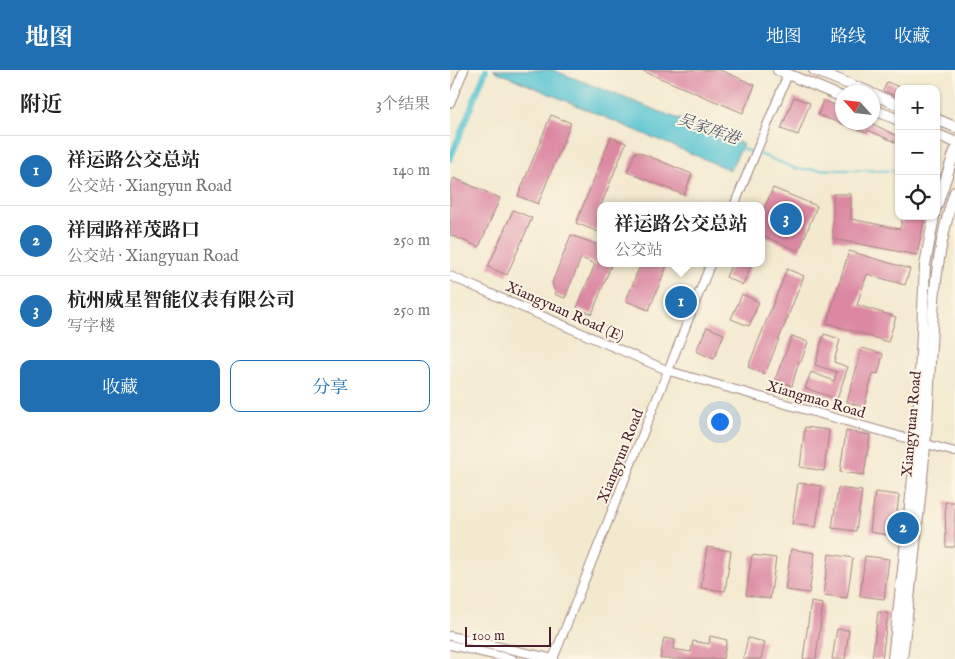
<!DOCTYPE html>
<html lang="zh">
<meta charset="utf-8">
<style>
:root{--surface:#fff;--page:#f2f2f2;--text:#222;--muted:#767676;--line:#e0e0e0;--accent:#1f6fb2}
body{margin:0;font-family:"IM FELL English","Noto Serif SC",serif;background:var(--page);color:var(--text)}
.controls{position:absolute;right:15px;top:15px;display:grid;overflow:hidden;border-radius:10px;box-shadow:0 1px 4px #0004}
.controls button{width:45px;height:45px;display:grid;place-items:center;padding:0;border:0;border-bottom:1px solid var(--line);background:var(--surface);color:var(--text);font:25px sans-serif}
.compass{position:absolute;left:385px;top:15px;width:45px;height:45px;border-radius:50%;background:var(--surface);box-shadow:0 1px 4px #0004;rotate:297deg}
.scale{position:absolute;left:15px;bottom:12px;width:86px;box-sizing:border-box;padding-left:5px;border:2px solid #4a1f2b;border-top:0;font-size:14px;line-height:18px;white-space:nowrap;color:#4a1f2b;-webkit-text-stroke:4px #fcf5e5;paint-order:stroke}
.you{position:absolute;left:269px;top:351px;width:18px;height:18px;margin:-12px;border:4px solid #fff;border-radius:50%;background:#1a73e8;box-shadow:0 0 0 8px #1a73e833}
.badge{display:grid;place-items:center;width:32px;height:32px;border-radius:50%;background:var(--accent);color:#fff;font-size:16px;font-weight:700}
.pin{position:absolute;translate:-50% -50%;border:2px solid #fff;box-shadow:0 1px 5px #0006}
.popup{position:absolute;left:147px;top:132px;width:168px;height:65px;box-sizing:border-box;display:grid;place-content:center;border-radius:10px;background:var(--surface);filter:drop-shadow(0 1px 4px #0005);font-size:16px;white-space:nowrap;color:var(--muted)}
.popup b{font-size:19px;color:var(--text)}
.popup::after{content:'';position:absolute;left:50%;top:100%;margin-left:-10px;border:10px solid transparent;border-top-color:var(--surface)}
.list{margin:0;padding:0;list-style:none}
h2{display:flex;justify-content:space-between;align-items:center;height:65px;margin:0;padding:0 20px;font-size:21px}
h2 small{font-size:16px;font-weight:400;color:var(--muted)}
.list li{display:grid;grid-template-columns:32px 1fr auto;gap:15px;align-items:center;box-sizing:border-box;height:70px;padding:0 20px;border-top:1px solid var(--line)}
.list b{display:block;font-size:19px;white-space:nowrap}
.list p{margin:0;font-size:16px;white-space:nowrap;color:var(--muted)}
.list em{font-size:16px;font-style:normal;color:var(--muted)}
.actions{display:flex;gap:10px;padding:15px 20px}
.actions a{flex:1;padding:11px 0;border:1px solid var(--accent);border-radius:10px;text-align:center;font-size:18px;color:var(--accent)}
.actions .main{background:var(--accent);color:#fff}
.icon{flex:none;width:28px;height:28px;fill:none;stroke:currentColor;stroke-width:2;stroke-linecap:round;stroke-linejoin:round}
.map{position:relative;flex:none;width:505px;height:589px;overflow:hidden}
header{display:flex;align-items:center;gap:30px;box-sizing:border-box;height:70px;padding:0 25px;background:var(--accent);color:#fff}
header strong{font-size:24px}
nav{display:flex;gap:28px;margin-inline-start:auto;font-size:18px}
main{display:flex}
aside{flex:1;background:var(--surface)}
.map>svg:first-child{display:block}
.water{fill:#5ac5d3;stroke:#52727f}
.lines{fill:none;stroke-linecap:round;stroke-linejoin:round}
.stream{stroke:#5ac5d3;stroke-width:2}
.canal{stroke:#5ac5d3;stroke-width:6}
.building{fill:#dc88a3}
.minor-casing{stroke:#9e847d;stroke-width:10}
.major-casing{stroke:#9e847d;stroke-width:12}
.minor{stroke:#fff;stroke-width:8}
.major{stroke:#fff;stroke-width:10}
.labels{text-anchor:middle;stroke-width:4;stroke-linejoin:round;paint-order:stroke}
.street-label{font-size:15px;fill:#4a1f2b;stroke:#fcf5e5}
.water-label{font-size:16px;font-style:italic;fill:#505966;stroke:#fcf5e5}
</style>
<header>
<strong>地图</strong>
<nav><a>地图</a><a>路线</a><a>收藏</a></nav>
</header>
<main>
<aside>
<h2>附近<small>3个结果</small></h2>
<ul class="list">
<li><span class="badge">1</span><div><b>祥运路公交总站</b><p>公交站 · Xiangyun Road</p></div><em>140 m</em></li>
<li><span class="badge">2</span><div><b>祥园路祥茂路口</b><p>公交站 · Xiangyuan Road</p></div><em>250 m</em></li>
<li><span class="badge">3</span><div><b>杭州威星智能仪表有限公司</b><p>写字楼</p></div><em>250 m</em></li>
</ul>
<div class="actions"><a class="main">收藏</a><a>分享</a></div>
</aside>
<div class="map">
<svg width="505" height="589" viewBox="0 0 505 589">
<rect width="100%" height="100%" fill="#fcf5e5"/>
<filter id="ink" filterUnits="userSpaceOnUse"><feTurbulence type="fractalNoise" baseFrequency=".02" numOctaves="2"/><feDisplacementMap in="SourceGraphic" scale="10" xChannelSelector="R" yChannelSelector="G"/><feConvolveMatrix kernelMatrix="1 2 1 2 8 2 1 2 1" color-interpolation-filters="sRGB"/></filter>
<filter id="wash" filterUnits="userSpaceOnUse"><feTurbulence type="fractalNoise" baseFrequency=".0096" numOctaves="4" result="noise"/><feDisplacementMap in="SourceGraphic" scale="20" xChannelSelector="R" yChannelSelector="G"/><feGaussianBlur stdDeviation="1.12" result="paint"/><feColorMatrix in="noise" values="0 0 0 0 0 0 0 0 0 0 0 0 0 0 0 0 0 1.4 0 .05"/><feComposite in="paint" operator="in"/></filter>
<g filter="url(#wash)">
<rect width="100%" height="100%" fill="#f3e9cf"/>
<!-- water -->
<polygon class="water" points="43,0 103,0 293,74 280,100"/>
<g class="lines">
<!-- stream -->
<g class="stream">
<polyline points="290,78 304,83"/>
<polyline points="309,84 347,99 449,101"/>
<polyline points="486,107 493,109"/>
</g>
<!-- canal -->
<polyline class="canal" points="0,89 36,0"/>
</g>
<g id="blocks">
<!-- building -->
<g class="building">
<polygon points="191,0 270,0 305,15 293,43"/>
<polygon points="437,12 449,17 449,27 433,21"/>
<polygon points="344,27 360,33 348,65 331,59"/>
<polygon points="373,30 392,38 392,52 419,52 449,67 449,74 418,60 417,63 368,45"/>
<polygon points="101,45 121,53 88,134 68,126"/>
<polygon points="161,67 176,73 148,143 151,144 151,163 126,153"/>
<polygon points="186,81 242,104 234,125 177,102"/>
<polygon points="4,108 50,128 29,177 0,165 0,117"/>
<polygon points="323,118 367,136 349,181 311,165 311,146"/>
<polygon points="383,124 401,124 401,149 450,159 453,146 475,146 467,185 383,169"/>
<polygon points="63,140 82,148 57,205 38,197"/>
<polygon points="121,165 151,176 151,193 162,193 142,244 127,238 145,194 131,188 115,228 106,225 102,213"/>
<polygon points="399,181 460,199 455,215 417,204 407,235 446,247 438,272 377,253"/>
<polygon points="191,193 218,193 199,240 176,231"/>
<polygon points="282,193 302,193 293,215 276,207"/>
<polygon points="337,199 354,206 315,304 298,297"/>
<polygon points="292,224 309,232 299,256 281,249"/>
<polygon points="257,257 274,264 264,289 246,281"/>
<polygon points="374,264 390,269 384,292 398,297 387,329 355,318 361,302 384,311 387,302 365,295"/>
<polygon points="342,266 358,272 351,292 349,291 342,316 325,309"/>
<polygon points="412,278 433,284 428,304 423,303 414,337 397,332"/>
<polygon points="355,357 379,360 374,401 350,397"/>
<polygon points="396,361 420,365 414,405 390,402"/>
<polygon points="348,413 372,416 366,457 342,454"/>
<polygon points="388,418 412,421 406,461 382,458"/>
<polygon points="425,422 449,425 444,466 420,462"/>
<polygon points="495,432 505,432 505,477 496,477"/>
<polygon points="257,477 281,481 275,521 251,518"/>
<polygon points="341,479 365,483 359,523 335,520"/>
<polygon points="379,484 403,488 397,528 373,525"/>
<polygon points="302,485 326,488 320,529 296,525"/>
<polygon points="415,486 439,489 434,529 410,526"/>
<polygon points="361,532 373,534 367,580 366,589 353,589"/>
<polygon points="428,542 438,543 432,589 422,589"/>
<polygon points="387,559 399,560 395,589 382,589"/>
<polygon points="260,566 277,570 273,589 210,589 214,568 225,570 223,579 241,582 243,571 259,574"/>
<polygon points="298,568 315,572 311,589 293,589"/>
</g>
</g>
</g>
<g filter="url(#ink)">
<use href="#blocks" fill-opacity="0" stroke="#9e847d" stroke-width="1"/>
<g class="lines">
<defs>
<g id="minor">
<polyline points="0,33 14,0"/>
<polyline points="284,136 338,4"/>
<polyline points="0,206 219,301 505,382"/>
<polyline points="0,566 104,589"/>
<polyline points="0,575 62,589"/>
<polyline points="103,589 261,193"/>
</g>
<g id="major">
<polyline points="328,0 392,27"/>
<polyline points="364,0 419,22"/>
<polyline points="422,24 449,35"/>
<polyline points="422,39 449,50"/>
<polyline points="486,49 505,57"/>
<polyline points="486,64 505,72"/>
<polyline points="486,138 505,81"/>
<polyline points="443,589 467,372 475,195 484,146"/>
<path d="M452,589C461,510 471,431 477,351C482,276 480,194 505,122"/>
</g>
</defs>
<!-- minor casing -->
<use href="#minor" class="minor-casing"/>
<!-- major casing -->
<use href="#major" class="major-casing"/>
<!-- minor -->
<use href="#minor" class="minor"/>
<!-- major -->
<use href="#major" class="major"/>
</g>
</g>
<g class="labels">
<!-- street labels -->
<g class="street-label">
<text transform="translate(115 241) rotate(24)" y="5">Xiangyuan Road (E)</text>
<text transform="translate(366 329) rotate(16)" y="5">Xiangmao Road</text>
<text transform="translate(461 354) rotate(-85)" y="5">Xiangyuan Road</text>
<text transform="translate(170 386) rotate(-68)" y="5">Xiangyun Road</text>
</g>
<!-- water labels -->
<g class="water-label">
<text transform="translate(259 58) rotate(19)" y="6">吴家库港</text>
</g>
</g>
</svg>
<div class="controls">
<button>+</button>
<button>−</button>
<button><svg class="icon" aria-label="locate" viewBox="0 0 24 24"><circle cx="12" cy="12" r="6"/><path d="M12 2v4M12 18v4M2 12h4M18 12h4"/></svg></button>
</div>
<svg class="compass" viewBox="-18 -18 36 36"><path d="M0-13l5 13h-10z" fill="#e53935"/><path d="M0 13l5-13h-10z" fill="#767676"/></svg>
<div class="scale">100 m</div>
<div class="you"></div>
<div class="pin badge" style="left:231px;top:232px">1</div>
<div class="popup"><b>祥运路公交总站</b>公交站</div>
<div class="pin badge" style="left:453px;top:458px">2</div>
<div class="pin badge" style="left:336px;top:149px">3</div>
</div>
</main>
